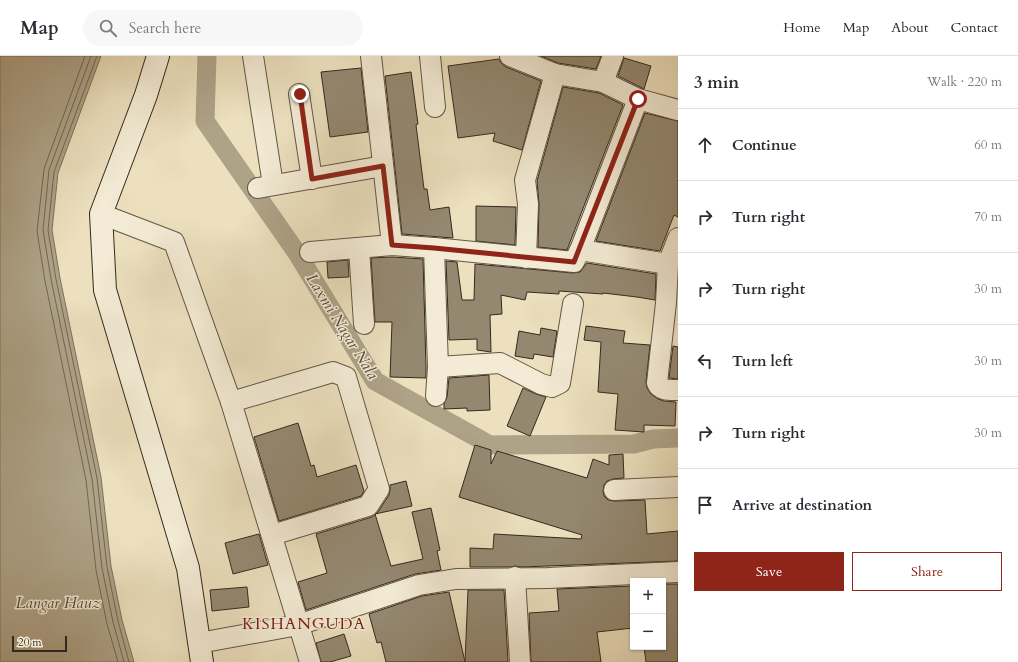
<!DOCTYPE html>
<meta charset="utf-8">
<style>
:root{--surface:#fff;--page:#f7f7f7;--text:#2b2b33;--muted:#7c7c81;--line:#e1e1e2;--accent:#8f2418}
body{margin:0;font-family:Cardo,serif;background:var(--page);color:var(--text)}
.controls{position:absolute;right:12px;bottom:12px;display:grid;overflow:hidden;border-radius:0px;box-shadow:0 1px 3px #0004}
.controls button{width:36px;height:36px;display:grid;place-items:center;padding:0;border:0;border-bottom:1px solid var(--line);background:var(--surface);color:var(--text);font:20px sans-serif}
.scale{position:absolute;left:12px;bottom:10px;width:55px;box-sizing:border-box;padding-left:4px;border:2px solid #35291d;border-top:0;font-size:11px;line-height:14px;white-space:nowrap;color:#35291d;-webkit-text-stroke:3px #f3ebd5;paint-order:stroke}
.stop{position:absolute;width:12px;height:12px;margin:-9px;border:3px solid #8f2418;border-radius:50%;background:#fff}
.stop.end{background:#8f2418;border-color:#fff;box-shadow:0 1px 4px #0008}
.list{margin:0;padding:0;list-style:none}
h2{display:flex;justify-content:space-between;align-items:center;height:52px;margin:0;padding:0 16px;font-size:17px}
h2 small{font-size:13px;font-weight:400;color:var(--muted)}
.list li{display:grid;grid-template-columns:26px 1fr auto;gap:12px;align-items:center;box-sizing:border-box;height:72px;padding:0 16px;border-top:1px solid var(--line)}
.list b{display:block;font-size:15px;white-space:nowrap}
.list em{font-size:13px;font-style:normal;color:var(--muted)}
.actions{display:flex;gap:8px;padding:12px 16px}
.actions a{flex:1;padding:9px 0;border:1px solid var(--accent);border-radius:0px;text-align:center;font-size:14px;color:var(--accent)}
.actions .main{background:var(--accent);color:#fff}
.icon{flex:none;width:22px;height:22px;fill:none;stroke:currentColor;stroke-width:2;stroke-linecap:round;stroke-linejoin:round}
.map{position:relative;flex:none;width:678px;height:606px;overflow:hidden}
header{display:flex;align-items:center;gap:24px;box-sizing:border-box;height:56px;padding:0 20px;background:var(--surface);border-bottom:1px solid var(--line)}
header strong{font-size:19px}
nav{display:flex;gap:22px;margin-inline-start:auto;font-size:14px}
.search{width:280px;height:36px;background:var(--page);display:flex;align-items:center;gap:10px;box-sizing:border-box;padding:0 14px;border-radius:22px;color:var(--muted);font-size:15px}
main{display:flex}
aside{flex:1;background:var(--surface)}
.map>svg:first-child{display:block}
.water{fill:#aea287;stroke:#7e725d}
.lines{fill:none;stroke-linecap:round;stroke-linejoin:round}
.shore{stroke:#726652;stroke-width:1}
.canal{stroke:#aea287;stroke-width:19}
.building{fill:#948871;stroke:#35291d}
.street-casing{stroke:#635745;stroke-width:22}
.secondary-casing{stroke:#35291d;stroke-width:24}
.street{stroke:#f3ebd5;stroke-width:20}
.secondary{stroke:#f3ebd5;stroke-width:22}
.route{stroke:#8f2418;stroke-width:5}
.labels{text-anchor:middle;stroke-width:3;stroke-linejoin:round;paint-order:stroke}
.water-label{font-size:16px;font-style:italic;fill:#594d3d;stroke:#f3ebd5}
.neighbourhood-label{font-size:16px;letter-spacing:1px;fill:#7a1f14;stroke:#f3ebd5}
</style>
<header>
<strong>Map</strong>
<div class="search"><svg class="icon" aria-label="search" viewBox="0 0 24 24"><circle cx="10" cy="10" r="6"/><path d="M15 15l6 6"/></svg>Search here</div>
<nav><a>Home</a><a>Map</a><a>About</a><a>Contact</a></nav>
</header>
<main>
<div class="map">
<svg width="678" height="606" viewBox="0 0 678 606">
<rect width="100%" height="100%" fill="#ece0be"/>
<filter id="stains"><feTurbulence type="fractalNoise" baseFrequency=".005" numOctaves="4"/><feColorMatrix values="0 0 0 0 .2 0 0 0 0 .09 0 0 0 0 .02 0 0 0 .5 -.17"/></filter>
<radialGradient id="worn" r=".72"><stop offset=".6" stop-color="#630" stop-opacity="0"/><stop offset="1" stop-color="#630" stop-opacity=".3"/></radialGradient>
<!-- water -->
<polygon class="water" points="0,0 101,0 58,117 52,174 60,222 101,421 111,510 122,564 134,606 0,606"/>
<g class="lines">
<!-- shore -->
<g class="shore">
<polyline points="85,0 44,113 37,175 45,225 86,424 96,514 107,568 118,606"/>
<polyline points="91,0 49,114 43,174 51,223 92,423 102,512 113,566 124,606"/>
<polyline points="97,0 54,116 48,174 56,223 97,422 107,511 118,565 129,606"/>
</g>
<!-- canal -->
<polyline class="canal" points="207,0 205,65 297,197 375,325 490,389 634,388 653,383 678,382"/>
</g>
<!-- building -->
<g class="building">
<polygon points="541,0 601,0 596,13 558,7"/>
<polygon points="624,2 651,10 644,33 618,20"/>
<polygon points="499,3 501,7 506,11 541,25 522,94 493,85 495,77 458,82 448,10"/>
<polygon points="361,12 368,76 330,81 321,16"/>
<polygon points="411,16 418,68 416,69 424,133 427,133 430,154 449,151 453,182 402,178 385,20"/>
<polygon points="563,31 599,37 623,49 567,194 538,191 539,148 537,125"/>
<polygon points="645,57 678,65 678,161 674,159 660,195 596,185"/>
<polygon points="476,150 516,151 515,189 476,185"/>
<polygon points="392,201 423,203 426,311 426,322 390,321 392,266 375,266 371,202"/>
<polygon points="348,204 349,221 328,222 327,206"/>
<polygon points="446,205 457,206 462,244 474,244 475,208 573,217 580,216 587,207 656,218 655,244 637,241 603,237 603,238 559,235 559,238 527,236 525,244 501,239 502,258 490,259 491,296 477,294 477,283 449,284"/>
<polygon points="586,270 625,275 623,287 650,289 646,326 647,332 651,338 658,343 664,345 676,346 675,370 644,369 644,376 615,374 618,338 598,336 601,286 584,284"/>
<polygon points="541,272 557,275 553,301 534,298 533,303 515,300 519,275 540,279"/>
<polygon points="673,290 678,291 678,323 669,322"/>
<polygon points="489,319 490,354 467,355 467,352 444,353 444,348 447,341 449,322"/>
<polygon points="523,332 536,338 546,341 530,380 507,370"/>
<polygon points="298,367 311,410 314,409 317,421 356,409 364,435 361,440 279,465 254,381"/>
<polygon points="475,389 491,394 491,408 497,395 587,422 593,403 609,409 609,399 623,398 624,422 613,423 607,425 604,429 603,435 604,440 608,444 615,445 645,444 647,478 678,475 678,505 548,510 521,511 515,510 510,511 470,511 470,492 493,493 494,478 581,483 582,479 459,441"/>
<polygon points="406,425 412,450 375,458 391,510 423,503 412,456 431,452 440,494 437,495 441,514 415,518 306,554 298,526 327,517 316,478 372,461 378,456 389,439 390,434 390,429"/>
<polygon points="259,478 268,509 233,518 225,487"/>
<polygon points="663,528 678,528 678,606 646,606 644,591 663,591"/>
<polygon points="633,530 633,572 597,576 601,606 531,606 529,557 559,555 557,533"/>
<polygon points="247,531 249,551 212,555 210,534"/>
<polygon points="468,534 504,534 508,606 465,606"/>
<polygon points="449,536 465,606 386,606 381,586 377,587 369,558 422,540"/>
<polygon points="344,578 351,600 330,606 321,606 316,587"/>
</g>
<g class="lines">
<defs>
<g id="street">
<polyline points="253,0 273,129"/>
<polyline points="371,0 392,189"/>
<polyline points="430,0 435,51"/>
<polyline points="510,0 555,18 603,26 638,43 678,54"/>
<polyline points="603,26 613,0"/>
<polyline points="299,38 312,123"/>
<polyline points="258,132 383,110"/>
<polyline points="101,158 174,186 231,346 310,606"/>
<path d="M678,182L668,208L666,247L657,327C660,335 670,334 678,334"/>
<polyline points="359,192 364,268"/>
<polyline points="434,192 438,311 436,340"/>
<polyline points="580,194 638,43"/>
<polyline points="310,196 392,189 434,192 574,206 580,194 668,208"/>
<polyline points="526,202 528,148 525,124 555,18"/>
<polyline points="438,311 500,307 541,328 552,331 560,327 573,248"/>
<polyline points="231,346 333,316 346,321 379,433 368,450 272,479"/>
<polyline points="614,434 678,431"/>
<polyline points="515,521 520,606"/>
<polyline points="199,587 298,569 419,529 456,523 548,522 678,516"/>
</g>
<polyline id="secondary" points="158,0 146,39 101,158 105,234 188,512 202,606"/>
</defs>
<!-- street casing -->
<use href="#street" class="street-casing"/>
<!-- secondary casing -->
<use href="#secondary" class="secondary-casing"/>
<!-- street -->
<use href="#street" class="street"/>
<!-- secondary -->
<use href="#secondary" class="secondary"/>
</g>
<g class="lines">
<!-- route -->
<polyline class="route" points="300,38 312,123 383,110 392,189 434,192 574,206 638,43"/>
</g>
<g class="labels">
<!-- water labels -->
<g class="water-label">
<text transform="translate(343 270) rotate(58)" y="6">Laxmi Nagar Nala</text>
<text x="58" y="552">Langar Hauz</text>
</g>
<!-- neighbourhood labels -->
<g class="neighbourhood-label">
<text x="304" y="573">KISHANGUDA</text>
</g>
</g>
<rect width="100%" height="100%" filter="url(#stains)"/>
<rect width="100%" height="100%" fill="url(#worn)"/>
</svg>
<div class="controls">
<button>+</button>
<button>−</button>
</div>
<div class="scale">20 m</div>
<div class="stop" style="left:638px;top:43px"></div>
<div class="stop end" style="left:300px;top:38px"></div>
</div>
<aside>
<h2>3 min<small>Walk · 220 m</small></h2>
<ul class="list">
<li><svg class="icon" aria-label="ahead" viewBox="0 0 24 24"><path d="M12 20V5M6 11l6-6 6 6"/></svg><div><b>Continue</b></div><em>60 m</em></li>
<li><svg class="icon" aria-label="right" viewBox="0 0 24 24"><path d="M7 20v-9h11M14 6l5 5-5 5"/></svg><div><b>Turn right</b></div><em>70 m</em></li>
<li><svg class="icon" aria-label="right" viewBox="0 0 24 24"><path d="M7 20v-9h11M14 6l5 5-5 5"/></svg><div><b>Turn right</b></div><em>30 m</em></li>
<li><svg class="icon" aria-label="left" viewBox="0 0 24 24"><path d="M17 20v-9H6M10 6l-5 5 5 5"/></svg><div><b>Turn left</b></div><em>30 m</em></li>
<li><svg class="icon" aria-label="right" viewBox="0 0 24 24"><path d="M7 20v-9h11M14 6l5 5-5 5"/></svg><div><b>Turn right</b></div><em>30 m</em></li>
<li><svg class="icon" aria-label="arrive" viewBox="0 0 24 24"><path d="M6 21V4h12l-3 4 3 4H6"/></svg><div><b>Arrive at destination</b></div></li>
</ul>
<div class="actions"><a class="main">Save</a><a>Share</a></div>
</aside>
</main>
